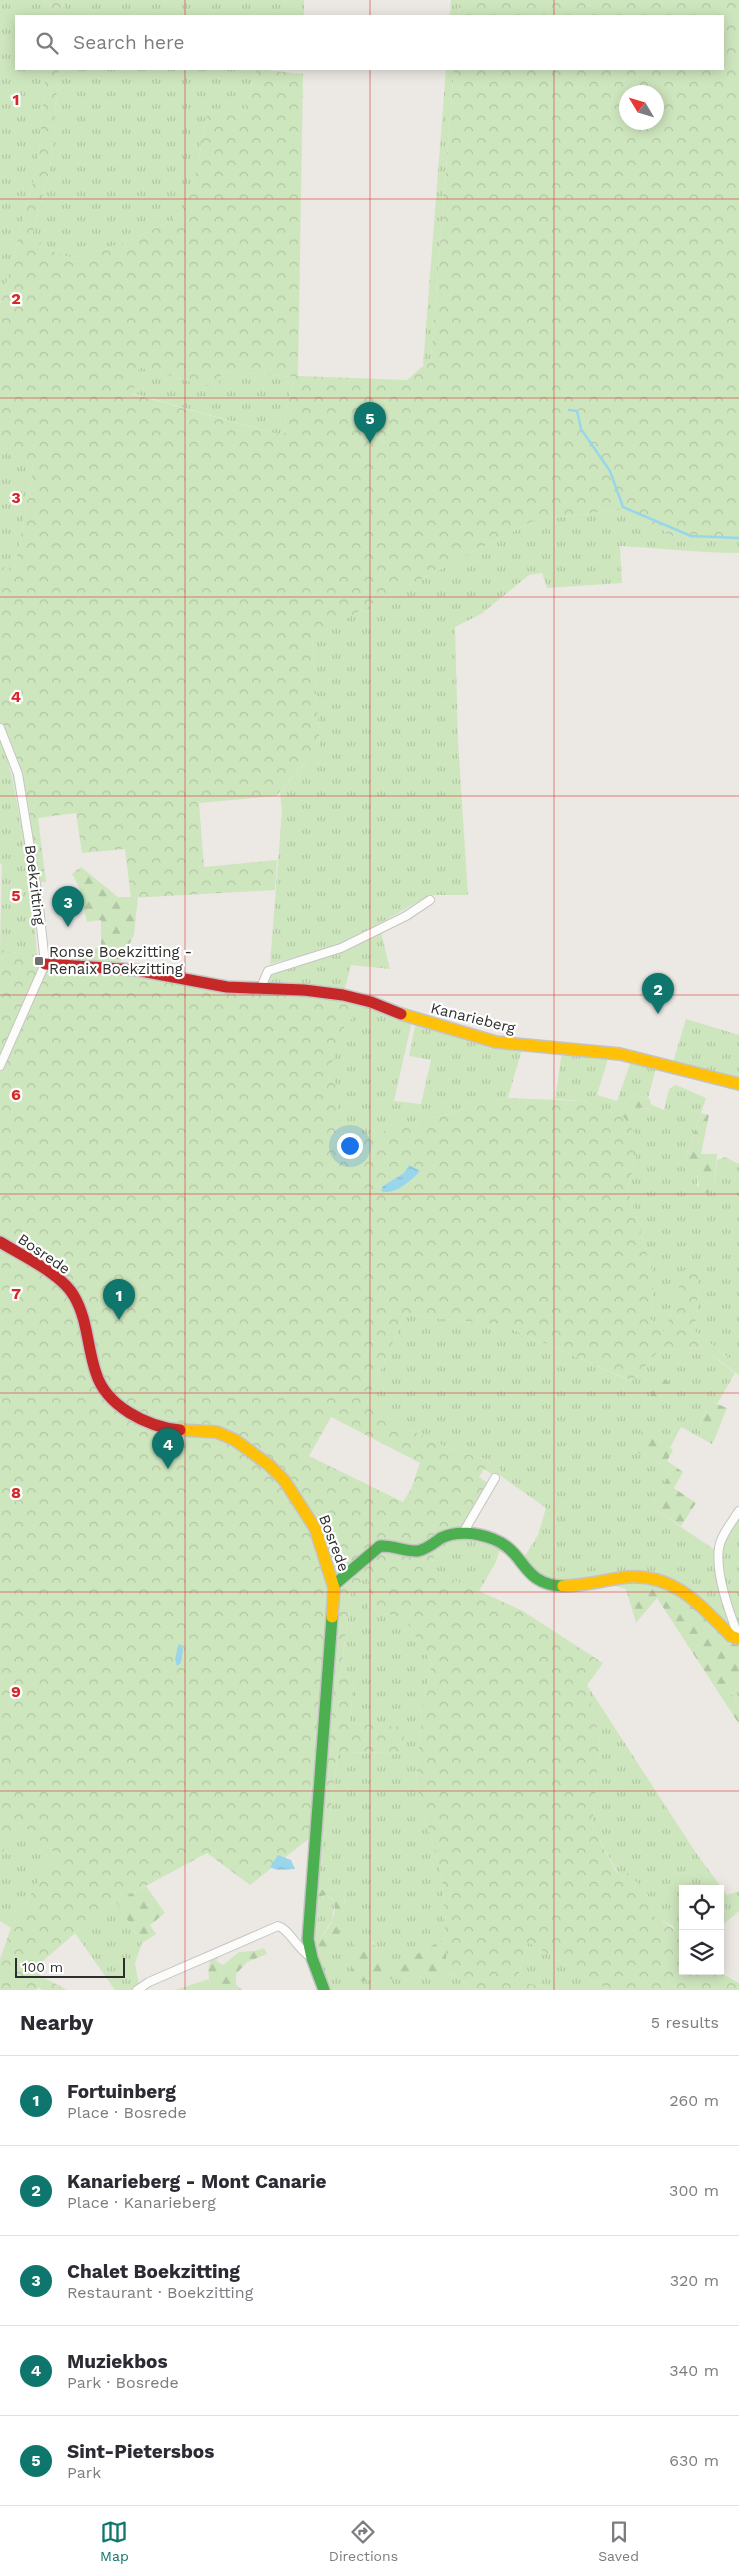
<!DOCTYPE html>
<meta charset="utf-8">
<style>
:root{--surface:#fff;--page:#f2f2f3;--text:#2b2b33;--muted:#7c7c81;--line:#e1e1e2;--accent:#0f766e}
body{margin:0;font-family:"Work Sans",sans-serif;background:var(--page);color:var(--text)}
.controls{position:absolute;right:15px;bottom:15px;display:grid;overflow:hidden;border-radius:0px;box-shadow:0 2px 12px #0003}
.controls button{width:45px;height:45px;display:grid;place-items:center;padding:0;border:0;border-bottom:1px solid var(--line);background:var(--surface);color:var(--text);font:25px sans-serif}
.compass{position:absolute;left:619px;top:85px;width:45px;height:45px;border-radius:50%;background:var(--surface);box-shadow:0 2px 12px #0003;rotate:308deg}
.scale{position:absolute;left:15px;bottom:12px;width:110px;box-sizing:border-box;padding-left:5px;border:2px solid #2e2e2e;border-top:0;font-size:14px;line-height:18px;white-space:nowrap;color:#2e2e2e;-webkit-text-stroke:4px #fff;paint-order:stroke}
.you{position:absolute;left:349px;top:1145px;width:18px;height:18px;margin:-12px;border:4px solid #fff;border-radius:50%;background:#1a73e8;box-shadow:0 0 0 8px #1a73e833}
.badge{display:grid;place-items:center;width:32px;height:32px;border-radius:50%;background:var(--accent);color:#fff;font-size:16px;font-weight:700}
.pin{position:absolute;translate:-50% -41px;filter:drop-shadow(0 1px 2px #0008)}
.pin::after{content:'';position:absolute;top:26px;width:18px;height:15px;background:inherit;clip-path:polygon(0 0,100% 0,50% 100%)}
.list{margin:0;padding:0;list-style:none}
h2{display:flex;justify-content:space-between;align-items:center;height:65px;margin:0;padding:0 20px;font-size:21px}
h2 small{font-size:16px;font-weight:400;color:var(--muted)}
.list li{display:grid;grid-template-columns:32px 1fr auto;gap:15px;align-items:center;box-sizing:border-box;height:90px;padding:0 20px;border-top:1px solid var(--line)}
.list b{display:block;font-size:19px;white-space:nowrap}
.list p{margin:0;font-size:16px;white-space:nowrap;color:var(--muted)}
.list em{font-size:16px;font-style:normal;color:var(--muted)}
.icon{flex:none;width:28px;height:28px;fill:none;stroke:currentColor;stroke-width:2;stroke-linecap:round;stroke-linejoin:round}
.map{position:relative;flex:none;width:739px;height:1990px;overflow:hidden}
.search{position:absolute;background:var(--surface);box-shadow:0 2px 12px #0003;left:15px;right:15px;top:15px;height:55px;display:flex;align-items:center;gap:12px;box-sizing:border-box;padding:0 18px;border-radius:0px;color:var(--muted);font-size:19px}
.sheet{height:515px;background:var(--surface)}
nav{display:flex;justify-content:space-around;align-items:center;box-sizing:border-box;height:70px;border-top:1px solid var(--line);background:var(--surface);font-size:14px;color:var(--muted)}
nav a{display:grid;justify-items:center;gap:2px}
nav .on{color:var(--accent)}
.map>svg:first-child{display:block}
.grass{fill:url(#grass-tufts)}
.forest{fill:url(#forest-firs)}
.park{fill:url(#park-crowns);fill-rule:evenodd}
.water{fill:url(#water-ripples)}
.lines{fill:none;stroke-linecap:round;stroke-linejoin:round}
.stream{stroke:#99d6ec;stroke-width:2.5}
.street-casing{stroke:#c5c4c5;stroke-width:10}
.fast-casing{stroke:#c5c4c5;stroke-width:14}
.slow-casing{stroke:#c5c4c5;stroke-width:14}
.jam-casing{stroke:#c5c4c5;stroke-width:14}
.street{stroke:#fcfcfb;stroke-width:8}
.fast{stroke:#4caf50;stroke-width:11}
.slow{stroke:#ffc107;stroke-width:11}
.jam{stroke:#c62828;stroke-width:11}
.grid{fill:none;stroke:#d62828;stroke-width:1;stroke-opacity:0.55}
.poi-dot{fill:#706f6e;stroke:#fff;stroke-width:2}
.labels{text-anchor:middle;stroke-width:4.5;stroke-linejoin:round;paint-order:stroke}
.street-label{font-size:15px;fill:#2e2e2e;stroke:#fff}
.poi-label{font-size:15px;fill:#2e2e2e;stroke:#fff;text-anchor:start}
.grid-label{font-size:16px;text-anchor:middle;font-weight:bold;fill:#d62828;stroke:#fff;stroke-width:4.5;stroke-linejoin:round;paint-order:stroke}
</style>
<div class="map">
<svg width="739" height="1990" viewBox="0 0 739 1990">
<defs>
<pattern id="grass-tufts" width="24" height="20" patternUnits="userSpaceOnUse" patternTransform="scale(1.25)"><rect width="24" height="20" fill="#cee6be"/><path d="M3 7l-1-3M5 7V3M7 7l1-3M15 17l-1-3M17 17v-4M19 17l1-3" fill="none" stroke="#b1c6a4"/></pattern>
<pattern id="forest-firs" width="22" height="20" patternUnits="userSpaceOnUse" patternTransform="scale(1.25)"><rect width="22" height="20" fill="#cee6be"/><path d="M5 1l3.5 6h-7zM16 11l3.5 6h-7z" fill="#b1c6a4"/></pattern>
<pattern id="park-crowns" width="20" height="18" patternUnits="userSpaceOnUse" patternTransform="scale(1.25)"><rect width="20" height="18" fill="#cee6be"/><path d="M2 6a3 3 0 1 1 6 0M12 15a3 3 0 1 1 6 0" fill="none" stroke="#b1c6a4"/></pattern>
<pattern id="water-ripples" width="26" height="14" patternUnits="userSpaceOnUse" patternTransform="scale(1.25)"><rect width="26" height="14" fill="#99d6ec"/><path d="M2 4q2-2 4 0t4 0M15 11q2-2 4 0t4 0" fill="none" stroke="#84b8cb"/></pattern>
</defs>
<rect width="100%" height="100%" fill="#ece8e4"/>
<!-- grass -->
<g class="grass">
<polygon points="0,0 51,0 50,16 16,16 16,69 46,69 38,163 0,307"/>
<polygon points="64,0 304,0 304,16 63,16"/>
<polygon points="451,0 459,0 458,16 450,16"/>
<path d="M59,69H257L242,117L208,109C203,132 195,193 183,210C174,225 89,258 71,257C56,256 43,245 32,235L50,169Z"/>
<polygon points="446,69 454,69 431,359 423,366"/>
<polygon points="139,367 217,389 222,371 296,377 287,401 284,436 132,393"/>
<polygon points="0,451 34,463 15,568 0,567"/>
<path d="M628,509L679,540L739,539V553C699,553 660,548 620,546L622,583L547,588L542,573L529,575L481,614L455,627L458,741L468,895H430L352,939L327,949L270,964L282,811L280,792L320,746L312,636L535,520Z"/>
<path d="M0,736C17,784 22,833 28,883H32L37,958L0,949L2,865L0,863Z"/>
<polygon points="381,932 390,969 351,965 344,991 271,983 269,980 270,972"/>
<polygon points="370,1002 412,1021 394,1101 421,1104 431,1060 409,1056 416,1022 522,1049 508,1098 343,1142 331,1063 345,1025"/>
<polygon points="686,1019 739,1035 739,1081 673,1062"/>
<polygon points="562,1051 607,1057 607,1062 597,1095 617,1101 632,1058 657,1064 648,1098 635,1095 628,1101 619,1116 583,1101 555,1099"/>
<polygon points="676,1085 706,1098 685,1160 697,1175 697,1186 714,1189 717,1160 725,1157 739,1164 739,1366 695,1331 699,1273 684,1271 665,1333 650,1319 654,1278 628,1190 637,1151 627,1122 635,1107 651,1109 650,1104 664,1110 669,1089"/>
<polygon points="405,1315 502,1325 631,1381 659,1350 702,1348 735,1373 717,1404 710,1401 698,1430 715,1438 712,1444 681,1427 670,1448 651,1435 636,1452 673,1469 650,1506 715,1550 738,1635 675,1582 574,1583 539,1579 523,1559 538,1535 546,1508 498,1474 501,1470 485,1459 450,1449 391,1420 367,1401"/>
<path d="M739,1514V1632C732,1610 716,1571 721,1549C725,1536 732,1525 739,1514Z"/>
<polygon points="462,1536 501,1545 496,1562 479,1591 428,1568 442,1544 441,1540"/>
<path d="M370,1571L368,1608L405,1619L432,1664L422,1708L416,1783L442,1878L446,1941C425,1945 413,1961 393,1966L387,1963L373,1942L351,1981L453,1974L470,1988L481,1990H331L329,1986H326L317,1960C335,1935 346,1922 345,1889L314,1890L317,1832L329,1823L338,1753L400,1752L406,1728L349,1723L355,1677L340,1679L351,1593Z"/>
<polygon points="587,1685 696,1853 727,1895 739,1891 739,1903 720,1920 720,1889 683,1889 683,1946 673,1926 653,1916 647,1893 618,1873 592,1827 600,1740"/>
<polygon points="739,1686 739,1709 730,1691 733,1687"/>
<polygon points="19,1822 55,1853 11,1928 0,1921 0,1857"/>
<polygon points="327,1895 335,1902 332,1920 321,1938 310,1936 310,1932 319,1926 317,1914 320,1898"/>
<polygon points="116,1902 142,1943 135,1963 139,1986 134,1990 115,1990 75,1933 103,1909"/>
<polygon points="528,1942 608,1990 553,1990 517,1980"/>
<polygon points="209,1979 213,1990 175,1990"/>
</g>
<!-- forest -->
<g class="forest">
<polygon points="81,867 118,897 138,897 134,935 121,961 113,964 69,960 66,956 72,951 101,948 101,920 87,922 79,887 72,874"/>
<polygon points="635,1095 650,1099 652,1109 635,1107 627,1122 619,1116 628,1101"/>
<polygon points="701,1113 709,1115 701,1154 717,1154 714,1189 708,1193 700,1192 697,1175 685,1174 685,1160"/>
<polygon points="657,1376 677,1386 672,1394 663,1392 656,1412 648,1409"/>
<polygon points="710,1401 727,1408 715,1438 698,1430"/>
<polygon points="643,1427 650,1429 651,1435 673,1450 667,1461 683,1472 674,1488 696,1503 681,1526 650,1506 673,1469 636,1452"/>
<polygon points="639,1579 664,1581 739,1639 739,1686 733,1687 730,1691 739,1709 739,1724 657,1598 636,1623 626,1589 609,1584"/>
<polygon points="146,1886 165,1913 150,1925 156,1934 142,1943 116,1902"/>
<path d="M345,1889L344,1915L334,1950L317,1960L310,1936L317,1932L321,1938C329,1928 340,1911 332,1898L327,1895L322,1896L317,1914L319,1926L310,1932L314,1890Z"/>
<polygon points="739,1903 739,1911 720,1927 720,1920"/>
<path d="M365,1939C379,1944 381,1959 393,1966C413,1960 425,1945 446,1941L447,1969L453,1974L351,1982V1950L354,1942Z"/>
<path d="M264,1948L267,1954L247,1962L236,1974V1985L243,1990H213C208,1977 206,1968 213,1955L222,1953L216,1961L223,1965L239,1952L255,1951Z"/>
</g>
<!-- park -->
<g class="park">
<polygon points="51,0 64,0 63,16 50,16"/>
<path d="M459,0H739V539L679,540L627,509L535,520L312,636L320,746L276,796L199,803L204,867L277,860L275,890L131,898L125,849L82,853L76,813L38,818L46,882L28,883L18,803L10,764L0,736V567L15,568L34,463L0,451V307L38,163L46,69H59L50,169L32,235C43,245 56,256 71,257C89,258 174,225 183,210C195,191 203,133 208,109L242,117L257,69L303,74L298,376L407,380L431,359L454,69H723V16H458ZM626,92H656V122H626ZM139,367L217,389L222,371L296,377L287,401L284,436L133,394Z"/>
<path d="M0,949L37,958L36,966L133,973L258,991L370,1002L345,1025L332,1063L343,1142L508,1098L583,1101L625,1118L636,1136L637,1151L628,1190L654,1278L650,1319L665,1333L684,1270L699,1273L695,1331L739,1366V1375L702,1348L659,1350L632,1381L502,1325L405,1315L367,1401L391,1420L450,1449L485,1459L501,1470L496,1477L484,1469L479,1477L489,1484L466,1525L442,1544L428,1568L521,1610L603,1663L587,1685L600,1740L592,1827L617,1873H628L647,1893L653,1916C683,1931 683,1939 683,1971H718L739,1983V1990H608L528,1942L517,1980L553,1990H481L470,1988L447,1969L442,1878L416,1783L422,1708L432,1664L405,1619L368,1608L370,1572L351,1593L340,1678L355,1676L349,1723L406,1727L401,1752L338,1753L329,1823L250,1885L207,1853L103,1909L43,1961L39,1975L67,1990H42L38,1987L37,1990H0V1959L11,1928L55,1853L19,1822L0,1857ZM406,1169L420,1171L397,1189L389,1184L405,1173ZM331,1417L420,1463L411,1489L403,1502L309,1456Z"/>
</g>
<!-- water -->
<g class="water">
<path d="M409,1165L420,1171C411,1181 394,1196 381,1191L383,1186L404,1173Z"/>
<polygon points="179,1643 183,1649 181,1663 177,1666 175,1659"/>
<polygon points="278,1855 291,1860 295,1869 277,1870 270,1867"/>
</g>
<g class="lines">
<!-- stream -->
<polyline class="stream" points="569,410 577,411 581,429 610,471 623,507 691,536 739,538"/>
<defs>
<g id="street">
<polyline points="0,728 18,774 38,897 45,964 0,1066"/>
<polyline points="261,987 268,971 341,948 406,916 430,900"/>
<path d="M739,1511C732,1522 721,1535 719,1548C715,1574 730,1614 739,1638"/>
<polyline points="463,1533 495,1478"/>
<path d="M137,1990L149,1982L278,1926C289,1929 298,1950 312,1958"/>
</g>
<g id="fast">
<path d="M334,1585L380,1546C393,1545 405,1552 418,1551C427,1549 434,1543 441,1538C457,1530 478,1533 493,1539C527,1552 520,1584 563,1586"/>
<polyline points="324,1990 312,1958 308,1939 332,1617"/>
</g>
<g id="slow">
<polyline points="401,1014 496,1042 620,1054 739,1084"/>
<polyline points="180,1430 217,1432 235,1440 269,1465 284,1480 315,1528 334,1588 332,1617"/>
<path d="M563,1586C586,1586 607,1579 628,1577C675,1574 701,1606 731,1636L739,1639"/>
</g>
<g id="jam">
<polyline points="45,964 136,970 227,987 304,990 343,995 371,1002 401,1014"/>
<path d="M0,1242C21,1255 62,1274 74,1296C88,1320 87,1347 96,1373C106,1406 147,1427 180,1430"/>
</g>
</defs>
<!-- street casing -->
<use href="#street" class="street-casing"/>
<!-- fast casing -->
<use href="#fast" class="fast-casing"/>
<!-- slow casing -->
<use href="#slow" class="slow-casing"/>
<!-- jam casing -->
<use href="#jam" class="jam-casing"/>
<!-- street -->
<use href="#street" class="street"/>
<!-- fast -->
<use href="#fast" class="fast"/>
<!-- slow -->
<use href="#slow" class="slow"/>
<!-- jam -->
<use href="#jam" class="jam"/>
</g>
<!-- grid -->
<path class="grid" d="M185,0V16M370,0V16M554,0V16M185,69V1990M370,69V1990M554,69V1990M0,199H739M0,398H739M0,597H739M0,796H739M0,995H739M0,1194H739M0,1393H739M0,1592H739M0,1791H739"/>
<!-- markers -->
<rect class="poi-dot" x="34" y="956" width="10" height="10" rx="2.5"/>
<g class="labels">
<!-- street labels -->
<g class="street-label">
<text transform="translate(35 885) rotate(83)" y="5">Boekzitting</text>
<text transform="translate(473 1018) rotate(14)" y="5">Kanarieberg</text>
<text transform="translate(44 1254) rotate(34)" y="5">Bosrede</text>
<text transform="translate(334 1543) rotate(69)" y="5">Bosrede</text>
</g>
<!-- poi labels -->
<g class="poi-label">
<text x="49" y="957">Ronse Boekzitting -<tspan x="49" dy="17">Renaix Boekzitting</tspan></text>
</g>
</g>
<g class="grid-label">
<text x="16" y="105">1</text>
<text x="16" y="304">2</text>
<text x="16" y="503">3</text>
<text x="16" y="702">4</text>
<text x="16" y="901">5</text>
<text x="16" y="1100">6</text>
<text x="16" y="1299">7</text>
<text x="16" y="1498">8</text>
<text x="16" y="1697">9</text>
</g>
</svg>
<div class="controls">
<button><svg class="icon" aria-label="locate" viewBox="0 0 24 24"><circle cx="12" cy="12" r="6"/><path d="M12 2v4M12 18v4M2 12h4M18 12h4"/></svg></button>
<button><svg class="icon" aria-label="layers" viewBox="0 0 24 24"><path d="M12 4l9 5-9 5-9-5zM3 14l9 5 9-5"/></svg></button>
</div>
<svg class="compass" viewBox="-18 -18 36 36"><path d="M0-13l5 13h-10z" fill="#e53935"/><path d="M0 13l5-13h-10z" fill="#7c7c81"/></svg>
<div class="scale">100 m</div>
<div class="you"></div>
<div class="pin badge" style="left:119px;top:1320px">1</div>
<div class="pin badge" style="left:658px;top:1014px">2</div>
<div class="pin badge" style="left:68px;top:927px">3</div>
<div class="pin badge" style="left:168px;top:1469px">4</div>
<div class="pin badge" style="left:370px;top:443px">5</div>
<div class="search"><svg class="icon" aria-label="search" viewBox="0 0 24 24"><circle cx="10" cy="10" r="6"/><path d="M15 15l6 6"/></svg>Search here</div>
</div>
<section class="sheet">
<h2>Nearby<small>5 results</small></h2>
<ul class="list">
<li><span class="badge">1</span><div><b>Fortuinberg</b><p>Place · Bosrede</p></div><em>260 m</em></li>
<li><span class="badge">2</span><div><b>Kanarieberg - Mont Canarie</b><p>Place · Kanarieberg</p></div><em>300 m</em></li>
<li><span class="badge">3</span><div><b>Chalet Boekzitting</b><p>Restaurant · Boekzitting</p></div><em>320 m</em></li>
<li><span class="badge">4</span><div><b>Muziekbos</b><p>Park · Bosrede</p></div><em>340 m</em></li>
<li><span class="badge">5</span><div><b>Sint-Pietersbos</b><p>Park</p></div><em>630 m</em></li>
</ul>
</section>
<nav>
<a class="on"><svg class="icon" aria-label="map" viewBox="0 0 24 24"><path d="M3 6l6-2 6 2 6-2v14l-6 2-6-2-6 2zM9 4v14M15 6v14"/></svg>Map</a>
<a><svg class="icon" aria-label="directions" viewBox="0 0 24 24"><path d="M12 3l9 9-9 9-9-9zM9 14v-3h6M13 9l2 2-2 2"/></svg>Directions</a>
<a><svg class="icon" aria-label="saved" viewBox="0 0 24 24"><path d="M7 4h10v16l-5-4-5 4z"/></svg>Saved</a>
</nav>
